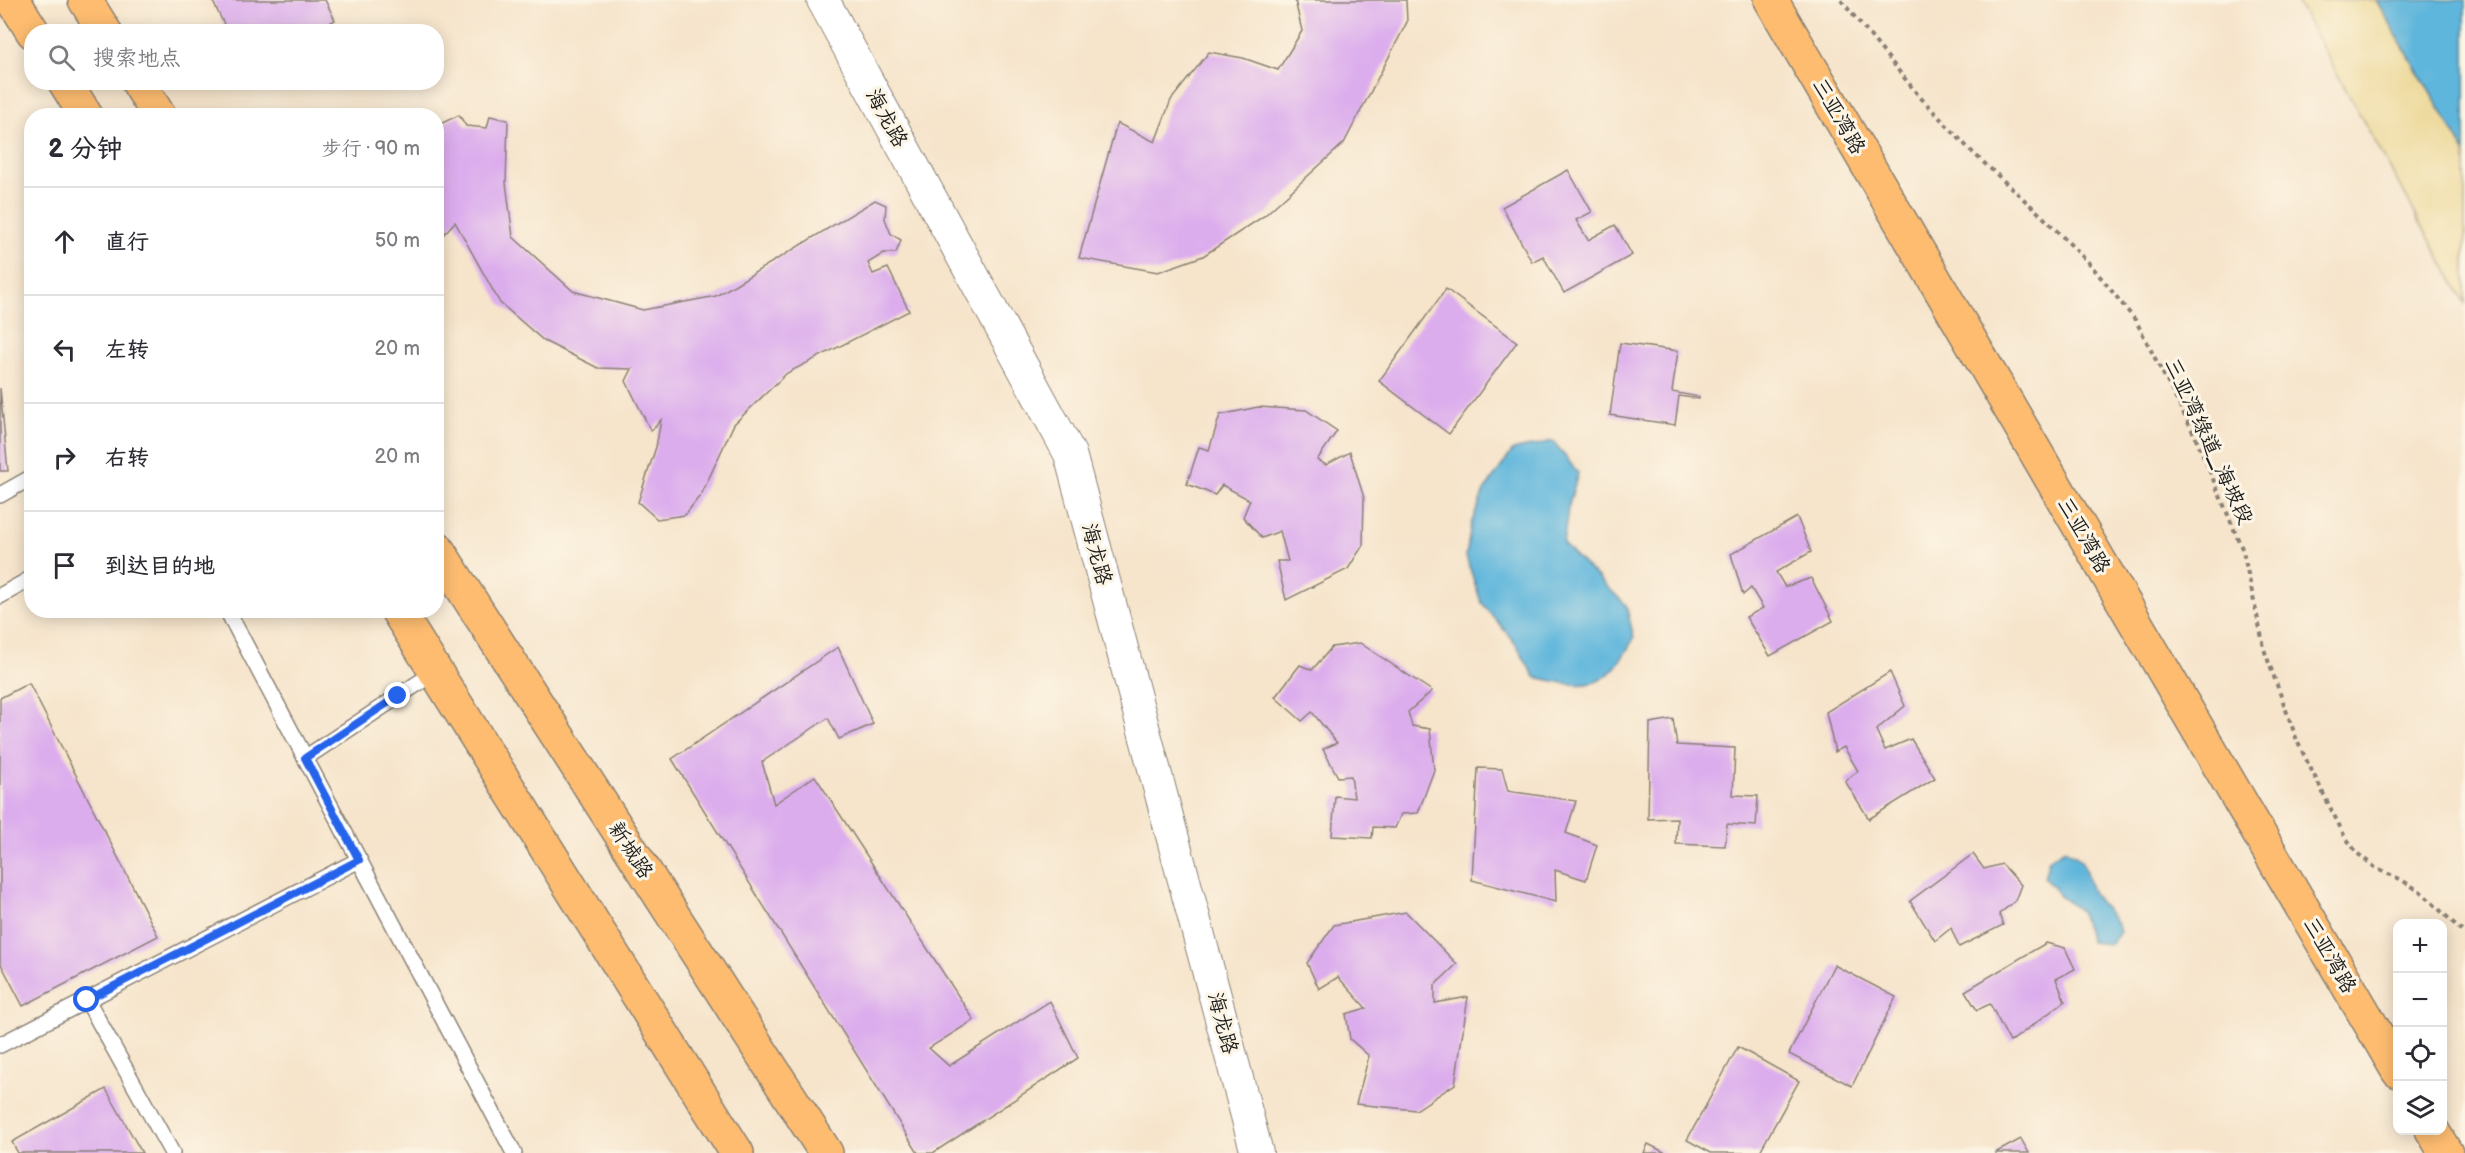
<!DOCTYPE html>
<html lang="zh">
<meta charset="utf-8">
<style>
:root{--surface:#fff;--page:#f7f7f7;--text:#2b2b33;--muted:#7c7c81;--line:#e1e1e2}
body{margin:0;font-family:"Balsamiq Sans","LXGW WenKai TC",sans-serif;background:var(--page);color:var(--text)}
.controls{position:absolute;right:18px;bottom:18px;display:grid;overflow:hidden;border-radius:12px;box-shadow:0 3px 15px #0003}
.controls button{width:54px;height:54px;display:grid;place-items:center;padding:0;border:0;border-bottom:2px solid var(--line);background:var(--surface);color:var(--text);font:30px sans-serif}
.stop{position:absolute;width:18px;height:18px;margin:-14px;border:4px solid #2563eb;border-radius:50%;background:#fff}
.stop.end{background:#2563eb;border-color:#fff;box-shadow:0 2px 6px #0008}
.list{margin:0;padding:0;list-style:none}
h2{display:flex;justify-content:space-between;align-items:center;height:78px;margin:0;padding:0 24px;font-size:26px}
h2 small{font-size:20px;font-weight:400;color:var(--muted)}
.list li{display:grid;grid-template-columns:39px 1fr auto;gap:18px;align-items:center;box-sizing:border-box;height:108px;padding:0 24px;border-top:2px solid var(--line)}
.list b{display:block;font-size:22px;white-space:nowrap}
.list em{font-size:20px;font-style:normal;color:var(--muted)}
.icon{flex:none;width:33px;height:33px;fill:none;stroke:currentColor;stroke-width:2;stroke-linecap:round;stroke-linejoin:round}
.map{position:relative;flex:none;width:2465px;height:1153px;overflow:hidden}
.search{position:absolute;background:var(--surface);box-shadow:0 3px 15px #0003;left:24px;top:24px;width:420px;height:66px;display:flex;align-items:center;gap:15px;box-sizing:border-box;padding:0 21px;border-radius:24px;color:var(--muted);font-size:22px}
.panel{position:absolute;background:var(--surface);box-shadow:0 3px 15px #0003;left:24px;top:108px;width:420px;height:510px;border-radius:24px}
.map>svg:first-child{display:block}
.sand{fill:#eeda9e;stroke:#857b5d;stroke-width:1.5}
.water{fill:#5fb6dc;stroke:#3e697c;stroke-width:1.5}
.building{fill:#dcaded}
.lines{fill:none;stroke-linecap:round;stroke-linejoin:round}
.service-casing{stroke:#898074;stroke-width:18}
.minor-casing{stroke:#898074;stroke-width:34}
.primary-casing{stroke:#898074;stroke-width:36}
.path{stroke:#898074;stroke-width:4;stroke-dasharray:4.5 4.5;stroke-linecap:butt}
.service{stroke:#fff;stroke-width:15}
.minor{stroke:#fff;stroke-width:32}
.primary{stroke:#fdbc6f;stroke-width:33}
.route{stroke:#2563eb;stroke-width:8}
.labels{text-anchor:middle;stroke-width:6;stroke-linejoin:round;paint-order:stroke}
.street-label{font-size:21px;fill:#1c1c1c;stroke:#fcf5e5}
</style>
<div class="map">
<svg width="2465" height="1153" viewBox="0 0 2465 1153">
<rect width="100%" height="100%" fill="#fcf5e5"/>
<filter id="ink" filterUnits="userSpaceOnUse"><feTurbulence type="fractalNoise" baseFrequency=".0167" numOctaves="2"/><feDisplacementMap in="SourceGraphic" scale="12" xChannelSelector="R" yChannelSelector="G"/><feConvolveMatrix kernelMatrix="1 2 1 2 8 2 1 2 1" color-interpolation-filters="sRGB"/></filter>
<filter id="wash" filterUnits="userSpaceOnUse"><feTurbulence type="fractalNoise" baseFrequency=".008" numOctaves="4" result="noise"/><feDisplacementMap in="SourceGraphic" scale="24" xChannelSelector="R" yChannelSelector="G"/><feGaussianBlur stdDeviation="1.35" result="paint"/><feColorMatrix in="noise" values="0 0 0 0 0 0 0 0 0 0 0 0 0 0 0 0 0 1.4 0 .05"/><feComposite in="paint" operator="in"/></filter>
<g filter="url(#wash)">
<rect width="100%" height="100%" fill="#f6e4cb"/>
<!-- sand -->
<polygon class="sand" points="2296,0 2376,0 2465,152 2465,303"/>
<!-- water -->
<g class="water">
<polygon points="2376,0 2465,0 2465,152"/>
<path d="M1553,441L1578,473L1568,509L1563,544L1626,605L1634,638C1605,691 1591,690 1535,677L1515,643L1481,602L1466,557L1471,524L1484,491L1513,450Z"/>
<path d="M2065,849C2069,852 2074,854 2078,857C2088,867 2086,881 2093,893C2101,908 2116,915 2120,932L2111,944L2091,942L2080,911L2060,896L2044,877L2049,859Z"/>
</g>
<g id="blocks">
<!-- building -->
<g class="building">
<polygon points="212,0 325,0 335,20 314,32 228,32"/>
<polygon points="1295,0 1406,0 1407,22 1344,143 1264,216 1203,256 1158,272 1079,258 1117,123 1155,142 1171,100 1209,52 1243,58 1278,70 1302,31"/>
<polygon points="459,115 466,126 487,128 490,116 508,120 506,183 513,237 573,291 643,310 716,296 875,200 886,205 885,219 891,234 901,240 896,253 884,253 868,263 873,274 888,268 909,311 787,373 734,424 702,493 685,515 657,519 638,502 656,447 661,420 651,431 626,381 632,369 598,368 544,341 500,303 455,222 442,236 436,234 436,132 440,124"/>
<polygon points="1568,170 1592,212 1576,220 1588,240 1615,225 1632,255 1564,293 1543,256 1532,262 1502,207"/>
<polygon points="1446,289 1517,342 1449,434 1379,381"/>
<polygon points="1620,343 1678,351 1672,392 1699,397 1699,399 1679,396 1675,425 1610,415"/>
<polygon points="0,388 8,471 0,471"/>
<polygon points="1258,407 1306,410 1337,431 1317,460 1326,465 1350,452 1364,498 1363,545 1348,569 1286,600 1277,561 1288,561 1280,531 1262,538 1243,517 1250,500 1222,485 1215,495 1187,484 1199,447 1209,450 1220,415"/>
<polygon points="1797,517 1811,552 1776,572 1785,587 1811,578 1833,621 1770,656 1746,617 1763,608 1751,588 1743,595 1731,554"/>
<polygon points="1360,643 1432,691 1408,712 1412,726 1430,729 1434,770 1418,813 1401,814 1395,828 1373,827 1372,838 1332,836 1335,796 1354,798 1351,776 1338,777 1323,749 1337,743 1312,712 1302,721 1275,697 1300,665 1312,670 1332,647"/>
<polygon points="838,647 873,724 839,739 828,718 762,762 774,804 815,776 974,1020 929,1048 949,1066 1050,1001 1078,1058 933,1153 918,1153 672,759"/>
<polygon points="1890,672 1905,706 1876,730 1885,750 1911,739 1935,778 1869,819 1845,781 1858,771 1844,747 1835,752 1826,712"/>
<polygon points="29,683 158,936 23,1006 0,962 0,698"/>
<polygon points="1673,719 1677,745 1735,748 1733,795 1758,796 1756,826 1727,824 1725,846 1676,844 1677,818 1648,819 1650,723"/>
<polygon points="1478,768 1502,769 1508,791 1576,801 1566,833 1597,845 1586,880 1555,870 1556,902 1472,880"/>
<polygon points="1973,854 1984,869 2002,864 2021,885 2015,901 1999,914 2003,925 1959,947 1951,928 1935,941 1910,901"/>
<polygon points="1406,912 1457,964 1435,985 1435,1003 1468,997 1455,1084 1416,1110 1356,1104 1369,1056 1350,1039 1346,1014 1366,1008 1338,977 1319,989 1307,963 1334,925"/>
<polygon points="2046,943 2065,948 2075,969 2056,979 2065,1001 2010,1042 1990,1004 1977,1010 1965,991"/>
<polygon points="1834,965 1896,997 1852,1086 1789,1054"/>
<polygon points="1738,1047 1799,1081 1759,1153 1711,1153 1687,1140"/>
<polygon points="106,1089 142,1153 18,1153 12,1142"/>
<polygon points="2021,1139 2029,1153 1995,1153"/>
<polygon points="1648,1144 1666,1153 1644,1153"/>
</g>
</g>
</g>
<g filter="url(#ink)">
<use href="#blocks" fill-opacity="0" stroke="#898074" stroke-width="1.5"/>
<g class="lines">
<defs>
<g id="service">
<polyline points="0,495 32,477"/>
<polyline points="0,596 32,578"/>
<polyline points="227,610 514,1153"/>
<polyline points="305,758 435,672"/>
<polyline points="87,1000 172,1153"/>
<polyline points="0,1045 359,860"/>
</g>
<polyline id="minor" points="823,0 1070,454 1257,1153"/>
<g id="primary">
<polyline points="13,0 33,32"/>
<polyline points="85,0 105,32"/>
<polyline points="1771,0 2398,1071"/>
<polyline points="65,82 86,116"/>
<polyline points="138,82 159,116"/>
<polyline points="436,547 826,1153"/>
<polyline points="397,610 737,1153"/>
<polyline points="2432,1130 2446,1153"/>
</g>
</defs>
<!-- service casing -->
<use href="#service" class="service-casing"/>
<!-- minor casing -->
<use href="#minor" class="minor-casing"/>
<!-- primary casing -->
<use href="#primary" class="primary-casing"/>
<!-- path -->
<polyline class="path" points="1841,0 1919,96 1970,150 2042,216 2090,264 2136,321 2195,436 2243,551 2265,652 2298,743 2344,835 2357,853 2377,869 2400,879 2421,892 2465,934"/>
<!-- service -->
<use href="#service" class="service"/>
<!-- minor -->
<use href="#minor" class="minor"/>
<!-- primary -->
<use href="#primary" class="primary"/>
</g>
</g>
<g class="lines" filter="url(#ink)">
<!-- route -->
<polyline class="route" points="87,1000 359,860 305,758 398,696"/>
</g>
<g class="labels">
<!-- street labels -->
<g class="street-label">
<text transform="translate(1839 116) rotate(60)" y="7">三亚湾路</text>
<text transform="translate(887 118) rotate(61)" y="7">海龙路</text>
<text transform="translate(2209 441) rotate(65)" y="7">三亚湾绿道_海坡段</text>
<text transform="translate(2084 535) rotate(60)" y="7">三亚湾路</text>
<text transform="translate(1097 554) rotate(75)" y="7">海龙路</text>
<text transform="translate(631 850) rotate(57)" y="7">新城路</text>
<text transform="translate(2330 955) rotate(60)" y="7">三亚湾路</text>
<text transform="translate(1223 1023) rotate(75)" y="7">海龙路</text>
</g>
</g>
</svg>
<div class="controls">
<button>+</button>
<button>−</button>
<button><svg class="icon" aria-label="locate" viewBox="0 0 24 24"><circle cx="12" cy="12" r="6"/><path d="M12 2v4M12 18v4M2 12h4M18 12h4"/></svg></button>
<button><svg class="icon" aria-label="layers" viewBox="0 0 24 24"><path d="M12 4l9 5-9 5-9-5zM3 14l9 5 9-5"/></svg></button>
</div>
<div class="stop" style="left:87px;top:1000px"></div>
<div class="stop end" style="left:398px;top:696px"></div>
<div class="search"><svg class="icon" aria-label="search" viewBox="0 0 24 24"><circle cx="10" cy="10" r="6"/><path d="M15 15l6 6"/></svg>搜索地点</div>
<section class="panel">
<h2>2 分钟<small>步行 · 90 m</small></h2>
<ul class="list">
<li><svg class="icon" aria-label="ahead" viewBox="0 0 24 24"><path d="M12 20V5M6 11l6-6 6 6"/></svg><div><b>直行</b></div><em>50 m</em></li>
<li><svg class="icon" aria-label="left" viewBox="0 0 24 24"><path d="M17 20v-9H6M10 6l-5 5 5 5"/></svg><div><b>左转</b></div><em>20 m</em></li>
<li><svg class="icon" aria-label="right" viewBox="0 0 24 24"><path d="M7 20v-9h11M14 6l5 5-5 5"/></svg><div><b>右转</b></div><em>20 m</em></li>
<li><svg class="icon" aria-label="arrive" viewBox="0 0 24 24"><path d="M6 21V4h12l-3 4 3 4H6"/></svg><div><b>到达目的地</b></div></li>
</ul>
</section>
</div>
